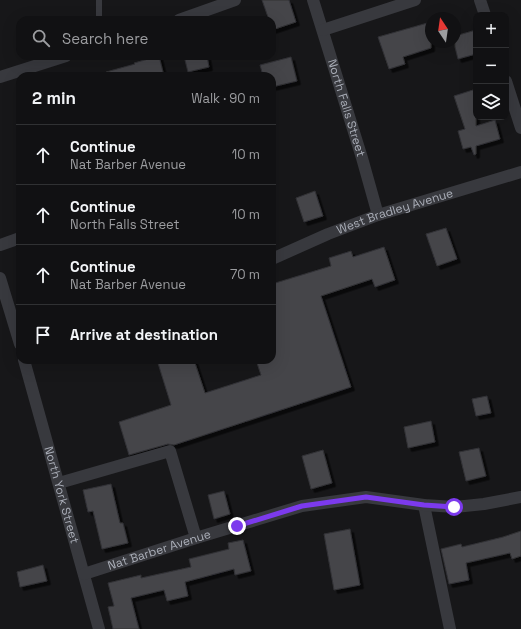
<!DOCTYPE html>
<meta charset="utf-8">
<style>
:root{--surface:#111113;--page:#1e1f21;--text:#f1f3f6;--muted:#9c9da0;--line:#303133}
body{margin:0;font-family:"Space Grotesk",sans-serif;background:var(--page);color:var(--text)}
.controls{position:absolute;right:12px;top:12px;display:grid;overflow:hidden;border-radius:8px;box-shadow:0 4px 16px #0002}
.controls button{width:36px;height:36px;display:grid;place-items:center;padding:0;border:0;border-bottom:1px solid var(--line);background:var(--surface);color:var(--text);font:20px sans-serif}
.compass{position:absolute;left:425px;top:12px;width:36px;height:36px;border-radius:50%;background:var(--surface);box-shadow:0 4px 16px #0002;rotate:347deg}
.stop{position:absolute;width:12px;height:12px;margin:-9px;border:3px solid #7c3aed;border-radius:50%;background:#fff}
.stop.end{background:#7c3aed;border-color:#fff;box-shadow:0 1px 4px #0008}
.list{margin:0;padding:0;list-style:none}
h2{display:flex;justify-content:space-between;align-items:center;height:52px;margin:0;padding:0 16px;font-size:17px}
h2 small{font-size:13px;font-weight:400;color:var(--muted)}
.list li{display:grid;grid-template-columns:26px 1fr auto;gap:12px;align-items:center;box-sizing:border-box;height:60px;padding:0 16px;border-top:1px solid var(--line)}
.list b{display:block;font-size:15px;white-space:nowrap}
.list p{margin:0;font-size:13px;white-space:nowrap;color:var(--muted)}
.list em{font-size:13px;font-style:normal;color:var(--muted)}
.icon{flex:none;width:22px;height:22px;fill:none;stroke:currentColor;stroke-width:2;stroke-linecap:round;stroke-linejoin:round}
.map{position:relative;flex:none;width:521px;height:629px;overflow:hidden}
.search{position:absolute;background:var(--surface);box-shadow:0 4px 16px #0002;left:16px;top:16px;width:260px;height:44px;display:flex;align-items:center;gap:10px;box-sizing:border-box;padding:0 14px;border-radius:12px;color:var(--muted);font-size:15px}
.panel{position:absolute;background:var(--surface);box-shadow:0 4px 16px #0002;left:16px;top:72px;width:260px;height:292px;border-radius:12px}
.map>svg:first-child{display:block}
.building{fill:#444449;stroke:#313135;filter:url(#shadow)}
.lines{fill:none;stroke-linecap:round;stroke-linejoin:round}
.lane{stroke:#38393e;stroke-width:6}
.street{stroke:#38393e;stroke-width:12}
.route{stroke:#7c3aed;stroke-width:5}
.labels{text-anchor:middle;stroke-width:4;stroke-linejoin:round;paint-order:stroke}
.street-label{font-size:12px;fill:#aaaeb8;stroke:#121214}
</style>
<div class="map">
<svg width="521" height="629" viewBox="0 0 521 629">
<defs>
<filter id="shadow"><feDropShadow dx="3.5" dy="3.5" stdDeviation="0" flood-color="#0009"/></filter>
</defs>
<rect width="100%" height="100%" fill="#171719"/>
<!-- building -->
<g class="building">
<polygon points="262,0 289,0 296,22 272,30 272,20 269,20"/>
<polygon points="431,22 431,48 403,57 405,64 389,69 378,37"/>
<polygon points="476,30 476,54 458,59 455,47 455,36"/>
<polygon points="159,56 164,76 107,76 106,72 135,64 134,63"/>
<polygon points="184,56 207,56 209,67 188,72"/>
<polygon points="291,57 297,81 272,87 272,76 263,76 260,65"/>
<polygon points="476,89 476,126 495,120 500,139 476,146 476,154 474,155 471,147 463,149 458,131 465,129 454,96"/>
<polygon points="315,191 323,216 304,222 296,198"/>
<polygon points="446,228 457,259 437,266 426,234"/>
<polygon points="384,247 395,280 375,287 372,279 321,296 351,387 174,445 168,444 129,455 119,422 171,405 157,360 194,360 205,393 261,375 256,360 272,360 272,284 331,266 329,258 351,251 353,257"/>
<polygon points="487,396 491,413 476,416 472,399"/>
<polygon points="431,421 435,442 408,448 404,427"/>
<polygon points="479,448 486,476 466,481 459,452"/>
<polygon points="323,450 332,483 311,489 302,456"/>
<polygon points="111,484 120,523 123,523 128,543 102,549 93,511 88,512 83,490"/>
<polygon points="224,491 230,514 214,519 208,495"/>
<polygon points="350,529 360,585 334,590 324,534"/>
<polygon points="521,531 521,556 512,559 510,553 466,563 469,580 449,584 441,549 461,544 462,547 503,537"/>
<polygon points="243,540 251,571 235,575 234,569 185,582 188,596 167,601 164,590 131,598 139,629 113,629 108,607 114,606 108,583 141,575 141,578 191,567 189,559 229,549 228,543"/>
<polygon points="43,565 47,581 20,587 17,572"/>
</g>
<g class="lines">
<!-- lane -->
<polyline class="lane" points="99,0 99,20"/>
<!-- street -->
<g class="street">
<path id="s1" d="M313,0L362,158L378,215"/>
<polyline points="480,0 485,15"/>
<polyline points="179,20 235,0"/>
<polyline points="323,30 415,0"/>
<polyline points="0,77 66,56"/>
<polyline points="506,81 521,128"/>
<polyline points="0,245 20,238"/>
<path id="s2" d="M272,259L328,234L378,215L521,172"/>
<polyline points="0,278 20,344"/>
<path id="s3" d="M24,360L99,629"/>
<polyline points="59,483 170,451 196,538"/>
<polyline points="424,505 450,629"/>
<path id="s4" d="M84,574L196,538L302,506L366,497L424,505L455,507L484,504L521,497"/>
</g>
</g>
<g class="lines">
<!-- route -->
<polyline class="route" points="237,526 302,506 366,497 424,505 454,507"/>
</g>
<g class="labels">
<!-- street labels -->
<g class="street-label">
<text dy="4" stroke="none"><textPath href="#s1" startOffset="113">North Falls Street</textPath></text>
<text dy="4" stroke="none"><textPath href="#s2" startOffset="132">West Bradley Avenue</textPath></text>
<text dy="4" stroke="none"><textPath href="#s3" startOffset="140">North York Street</textPath></text>
<text dy="4" stroke="none"><textPath href="#s4" startOffset="79">Nat Barber Avenue</textPath></text>
</g>
</g>
</svg>
<div class="controls">
<button>+</button>
<button>−</button>
<button><svg class="icon" aria-label="layers" viewBox="0 0 24 24"><path d="M12 4l9 5-9 5-9-5zM3 14l9 5 9-5"/></svg></button>
</div>
<svg class="compass" viewBox="-18 -18 36 36"><path d="M0-13l5 13h-10z" fill="#e53935"/><path d="M0 13l5-13h-10z" fill="#9c9da0"/></svg>
<div class="stop" style="left:454px;top:507px"></div>
<div class="stop end" style="left:237px;top:526px"></div>
<div class="search"><svg class="icon" aria-label="search" viewBox="0 0 24 24"><circle cx="10" cy="10" r="6"/><path d="M15 15l6 6"/></svg>Search here</div>
<section class="panel">
<h2>2 min<small>Walk · 90 m</small></h2>
<ul class="list">
<li><svg class="icon" aria-label="ahead" viewBox="0 0 24 24"><path d="M12 20V5M6 11l6-6 6 6"/></svg><div><b>Continue</b><p>Nat Barber Avenue</p></div><em>10 m</em></li>
<li><svg class="icon" aria-label="ahead" viewBox="0 0 24 24"><path d="M12 20V5M6 11l6-6 6 6"/></svg><div><b>Continue</b><p>North Falls Street</p></div><em>10 m</em></li>
<li><svg class="icon" aria-label="ahead" viewBox="0 0 24 24"><path d="M12 20V5M6 11l6-6 6 6"/></svg><div><b>Continue</b><p>Nat Barber Avenue</p></div><em>70 m</em></li>
<li><svg class="icon" aria-label="arrive" viewBox="0 0 24 24"><path d="M6 21V4h12l-3 4 3 4H6"/></svg><div><b>Arrive at destination</b></div></li>
</ul>
</section>
</div>
